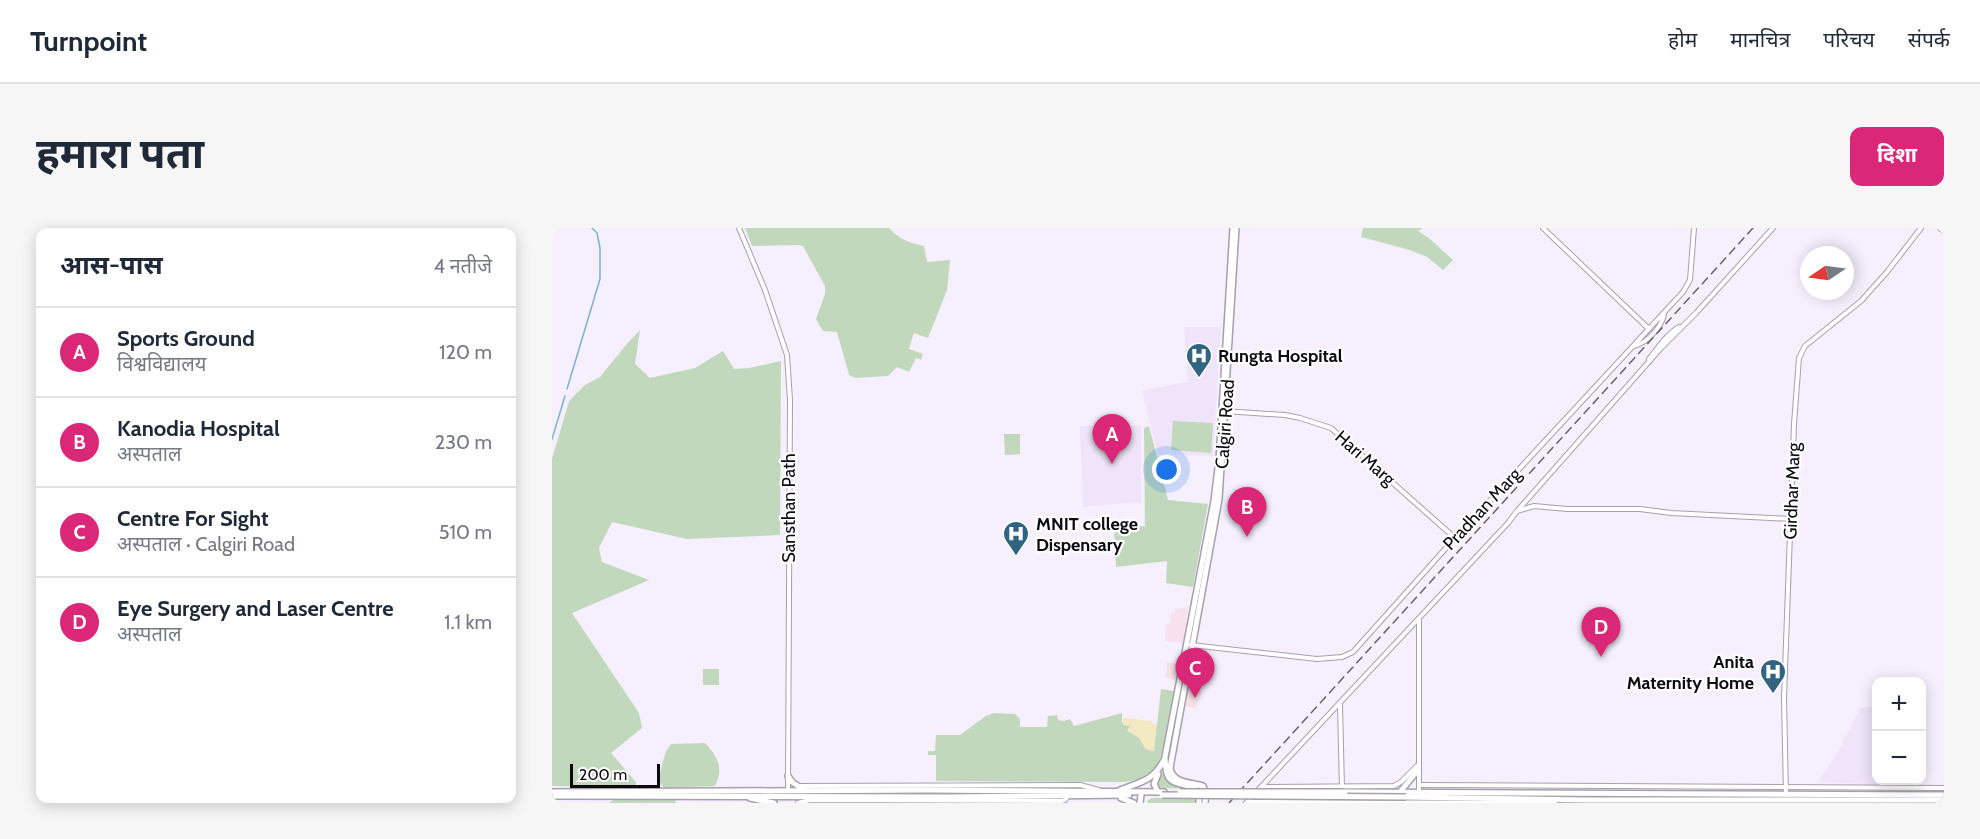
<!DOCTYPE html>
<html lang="hi">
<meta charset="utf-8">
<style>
:root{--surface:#fff;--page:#f6f6f7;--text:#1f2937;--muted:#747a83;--line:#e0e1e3;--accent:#db2777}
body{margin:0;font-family:Cabin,"Noto Sans Devanagari",sans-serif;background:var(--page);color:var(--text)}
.controls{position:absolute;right:18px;bottom:18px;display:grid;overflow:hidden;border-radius:12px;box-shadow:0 3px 15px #0003}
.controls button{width:54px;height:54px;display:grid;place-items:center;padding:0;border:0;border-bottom:2px solid var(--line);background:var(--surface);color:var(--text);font:30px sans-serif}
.compass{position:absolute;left:1248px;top:18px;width:54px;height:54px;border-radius:50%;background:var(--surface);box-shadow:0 3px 15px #0003;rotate:257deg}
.scale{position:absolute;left:18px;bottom:15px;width:90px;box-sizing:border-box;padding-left:6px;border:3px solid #0d0b0f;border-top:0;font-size:16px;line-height:21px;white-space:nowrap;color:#0d0b0f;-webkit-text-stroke:4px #fff;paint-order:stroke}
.you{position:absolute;left:615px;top:242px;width:21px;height:21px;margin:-15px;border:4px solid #fff;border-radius:50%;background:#1a73e8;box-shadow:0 0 0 9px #1a73e833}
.badge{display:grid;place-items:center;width:39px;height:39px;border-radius:50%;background:var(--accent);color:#fff;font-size:20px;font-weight:700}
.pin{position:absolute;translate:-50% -50px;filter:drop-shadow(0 2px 3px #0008)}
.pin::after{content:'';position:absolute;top:32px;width:21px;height:18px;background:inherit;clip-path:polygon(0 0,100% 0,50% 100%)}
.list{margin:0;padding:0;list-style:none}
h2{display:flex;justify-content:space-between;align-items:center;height:78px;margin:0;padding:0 24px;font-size:26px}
h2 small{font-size:20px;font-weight:400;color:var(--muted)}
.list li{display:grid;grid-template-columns:39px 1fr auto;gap:18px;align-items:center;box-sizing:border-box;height:90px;padding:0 24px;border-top:2px solid var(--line)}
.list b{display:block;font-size:22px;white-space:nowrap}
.list p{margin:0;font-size:20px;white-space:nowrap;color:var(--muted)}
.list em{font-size:20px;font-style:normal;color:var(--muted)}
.map{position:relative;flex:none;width:1392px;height:575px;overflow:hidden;border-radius:12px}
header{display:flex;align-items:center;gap:36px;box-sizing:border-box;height:84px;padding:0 30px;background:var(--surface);border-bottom:2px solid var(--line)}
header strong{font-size:28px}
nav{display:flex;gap:33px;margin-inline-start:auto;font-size:21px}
.intro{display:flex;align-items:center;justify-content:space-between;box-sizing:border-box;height:144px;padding:0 36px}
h1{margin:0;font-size:42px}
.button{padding:15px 27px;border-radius:12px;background:var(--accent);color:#fff;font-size:21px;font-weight:700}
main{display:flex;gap:36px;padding:0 36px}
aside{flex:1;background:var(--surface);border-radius:12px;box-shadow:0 3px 15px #0003}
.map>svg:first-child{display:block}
.commercial{fill:#fae1e8}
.industrial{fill:#f7e1ee}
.built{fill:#efe4f9}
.green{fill:#c1d8bd}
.sand{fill:#f2e9c3}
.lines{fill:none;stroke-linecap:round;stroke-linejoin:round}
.stream{stroke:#7db2ca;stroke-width:1.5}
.minor-casing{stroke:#a6a0ad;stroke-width:6}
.major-casing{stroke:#a6a0ad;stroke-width:8}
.minor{stroke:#fff;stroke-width:4}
.major{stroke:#fff;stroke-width:5}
.rail{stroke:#66636a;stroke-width:1.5;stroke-dasharray:9 4.5;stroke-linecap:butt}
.major-bridge-casing{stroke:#a6a0ad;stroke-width:8;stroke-linecap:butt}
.major-bridge{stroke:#fff;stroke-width:5}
.labels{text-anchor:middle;stroke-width:4.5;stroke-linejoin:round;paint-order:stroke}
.poi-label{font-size:18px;font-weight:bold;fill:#0d0b0f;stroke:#fff;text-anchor:start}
.street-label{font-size:18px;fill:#0d0b0f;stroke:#fff}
</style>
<header>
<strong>Turnpoint</strong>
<nav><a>होम</a><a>मानचित्र</a><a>परिचय</a><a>संपर्क</a></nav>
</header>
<div class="intro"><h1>हमारा पता</h1><a class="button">दिशा</a></div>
<main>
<aside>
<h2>आस-पास<small>4 नतीजे</small></h2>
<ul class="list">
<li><span class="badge">A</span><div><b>Sports Ground</b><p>विश्वविद्यालय</p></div><em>120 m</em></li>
<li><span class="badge">B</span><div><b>Kanodia Hospital</b><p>अस्पताल</p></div><em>230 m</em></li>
<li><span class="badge">C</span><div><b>Centre For Sight</b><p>अस्पताल · Calgiri Road</p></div><em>510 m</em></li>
<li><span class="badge">D</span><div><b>Eye Surgery and Laser Centre</b><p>अस्पताल</p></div><em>1.1 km</em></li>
</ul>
</aside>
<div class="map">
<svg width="1392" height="575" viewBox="0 0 1392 575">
<rect width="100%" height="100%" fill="#f6effd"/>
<!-- commercial -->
<g class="commercial">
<polygon points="644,422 654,424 654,439 650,440 654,441 652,453 637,451"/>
<polygon points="615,434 627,436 624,451 614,450"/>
<polygon points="637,452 651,453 644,480 632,478"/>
</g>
<!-- industrial -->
<polygon class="industrial" points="636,379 632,415 613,413 614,396 618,395 618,386 623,386 623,381"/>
<!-- built -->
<g class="built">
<polygon points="632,99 669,99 661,228 606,226 590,163 635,154 658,155 636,153"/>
<polygon points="528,198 589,198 589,274 531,279"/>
<polygon points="1324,478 1324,552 1352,553 1352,558 1266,554 1283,529 1308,480"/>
</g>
<!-- green -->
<g class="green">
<path d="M193,0H337C347,11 357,15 372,18L375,34L398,32L395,62L376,110L362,105L357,121L371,126L369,132L364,130L357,144L345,139L336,148L304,150L297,147L285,104L271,103L264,91L273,66V58L251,18L247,17L200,18Z"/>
<polygon points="811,0 870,0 867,3 863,1 878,11 901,32 891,42 875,29 858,22 809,9"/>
<polygon points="88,102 83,136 98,150 143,140 171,123 182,141 197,140 229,133 228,307 135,311 60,294 47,320 50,334 97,352 20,385 87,485 90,500 59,525 84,554 83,559 0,558 0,231 17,173 33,157 48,149 74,117"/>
<polygon points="621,193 661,195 659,225 619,222"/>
<polygon points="597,198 616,272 656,276 641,359 614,355 615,333 564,339 562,299 593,298 592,200"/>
<polygon points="452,206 468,206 468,226 453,227"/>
<rect x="151" y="441" width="16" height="16"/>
<polygon points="609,461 622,463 608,534 599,544 585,552 571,554 384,553 384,527 376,527 376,523 383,523 384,507 408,507 434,488 442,485 463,486 468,491 468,499 495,499 496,488 505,487 506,492 512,493 518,491 522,498 570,485 570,495 605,496"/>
<path d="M153,515C166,529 172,540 163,558L112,560L106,552C111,538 110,528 119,516Z"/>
<polygon points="612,543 644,561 609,560 604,555"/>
<polygon points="600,570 645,570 644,575 596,575 595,573"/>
<polygon points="63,571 123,572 124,575 57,575"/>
</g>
<!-- sand -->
<path class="sand" d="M571,490L587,491V492L600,493V496H605L602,523C587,522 593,513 584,508C581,506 578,505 575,503L578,498L571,497Z"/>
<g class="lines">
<!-- stream -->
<g class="stream">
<polyline points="15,161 48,51 48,20 45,5 40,0"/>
<polyline points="0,211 13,168"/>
</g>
<defs>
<g id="minor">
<polyline points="187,0 213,62 235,127 238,172 236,562"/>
<polyline points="991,0 1097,101"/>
<path d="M1082,118C1095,115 1110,99 1112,86"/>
<path d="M1098,133L1097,131C1106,120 1115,106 1127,99"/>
<polyline points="672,183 733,187 748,190 779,200 903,310"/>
<polyline points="966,282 1109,120 1144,85 1221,0"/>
<polyline points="867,391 867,564"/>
<polyline points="639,417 765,431 790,429 801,424 894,320 1131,64 1138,52 1142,0"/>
<polyline points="788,476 790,561"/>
<polyline points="867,557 1392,560"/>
<polyline points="248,558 528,557 547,562"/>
<polyline points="709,559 842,558 849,554 865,538"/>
<polyline points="1234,567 1232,470 1242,196 1247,130 1253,118 1309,73 1335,44 1369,0"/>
<polyline points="696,574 1003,575"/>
<polyline points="246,575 258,572 509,573 513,572 516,568"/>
<polyline points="694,575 956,295 965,283 982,278 1015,281 1088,281 1119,285 1239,291"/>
</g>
<g id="major">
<polyline points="1389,0 1392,2"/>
<polyline points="236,548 240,554 252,562"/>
<path d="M568,562C589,554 601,553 612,532"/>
<polyline points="0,564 375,562 612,564"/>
<polyline points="606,564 602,556 606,546"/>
<polyline points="793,564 1392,567"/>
<polyline points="848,564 866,542"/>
<polyline points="0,568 396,569 577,567"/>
<polyline points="854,569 1033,572 1392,572"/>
<polyline points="198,570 222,575"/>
<polyline points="569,570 582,575"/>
<polyline points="588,575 589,567"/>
<path d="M647,575V566L643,560C620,552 614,559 613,529L662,273L667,232L681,0"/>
<path d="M653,575L654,566L651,558C639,554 621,556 618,540L667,271L684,0"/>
</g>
</defs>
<!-- minor casing -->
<use href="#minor" class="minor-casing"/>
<!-- major casing -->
<use href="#major" class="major-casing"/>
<!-- minor -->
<use href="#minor" class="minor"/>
<!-- major -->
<use href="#major" class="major"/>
<!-- rail -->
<polyline class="rail" points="677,575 1201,0"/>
<defs>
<g id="major-bridge">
<polyline points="628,564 793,564"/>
<polyline points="610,567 854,569"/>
</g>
</defs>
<!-- major-bridge casing -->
<use href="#major-bridge" class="major-bridge-casing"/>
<!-- major-bridge -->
<use href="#major-bridge" class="major-bridge"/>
</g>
<!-- icons -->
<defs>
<symbol id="hospital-pin" viewBox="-11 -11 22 30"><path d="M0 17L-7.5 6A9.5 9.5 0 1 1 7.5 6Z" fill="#306480" stroke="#fff"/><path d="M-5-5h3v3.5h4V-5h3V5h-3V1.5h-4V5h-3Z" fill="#fff"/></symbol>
</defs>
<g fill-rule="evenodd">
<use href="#hospital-pin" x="632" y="113" width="30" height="40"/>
<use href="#hospital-pin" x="449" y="291" width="30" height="40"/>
<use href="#hospital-pin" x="1206" y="429" width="30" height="40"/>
</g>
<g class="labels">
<!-- poi labels -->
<g class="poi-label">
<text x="666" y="134">Rungta Hospital</text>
<text x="484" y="302">MNIT college<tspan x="484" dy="21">Dispensary</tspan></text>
<text x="1202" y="440" text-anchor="end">Anita<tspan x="1202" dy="21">Maternity Home</tspan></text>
</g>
<!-- street labels -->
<g class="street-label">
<text transform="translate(673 196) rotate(-86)" y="6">Calgiri Road</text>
<text transform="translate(813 230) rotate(41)" y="6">Hari Marg</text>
<text transform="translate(1240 263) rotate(-88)" y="6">Girdhar Marg</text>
<text transform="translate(237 280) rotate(-90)" y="6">Sansthan Path</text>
<text transform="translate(930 281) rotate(-47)" y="6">Pradhan Marg</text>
</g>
</g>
</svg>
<div class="controls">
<button>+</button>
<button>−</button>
</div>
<svg class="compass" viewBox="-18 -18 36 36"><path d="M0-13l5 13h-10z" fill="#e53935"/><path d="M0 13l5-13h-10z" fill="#747a83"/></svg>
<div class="scale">200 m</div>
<div class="you"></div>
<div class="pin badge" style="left:560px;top:236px">A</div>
<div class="pin badge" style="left:695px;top:309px">B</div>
<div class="pin badge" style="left:643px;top:470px">C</div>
<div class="pin badge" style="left:1049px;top:429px">D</div>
</div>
</main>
